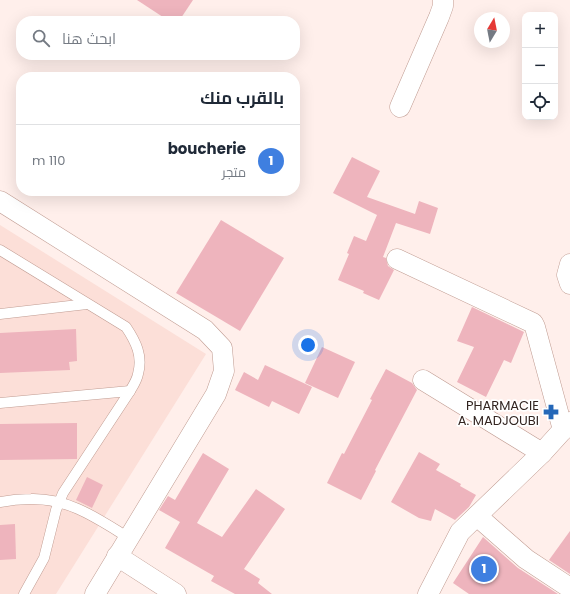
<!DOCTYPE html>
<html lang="ar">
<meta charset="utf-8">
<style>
:root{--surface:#fff;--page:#f6f6f7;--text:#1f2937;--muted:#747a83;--line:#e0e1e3;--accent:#1a73e8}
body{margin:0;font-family:Poppins,Cairo,sans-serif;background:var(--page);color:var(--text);direction:rtl}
.controls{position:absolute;right:12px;top:12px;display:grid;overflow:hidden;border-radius:8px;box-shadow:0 4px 16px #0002}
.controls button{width:36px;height:36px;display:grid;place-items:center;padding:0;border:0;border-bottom:1px solid var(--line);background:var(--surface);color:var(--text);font:20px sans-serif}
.compass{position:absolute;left:474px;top:12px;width:36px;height:36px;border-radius:50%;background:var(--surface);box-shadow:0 4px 16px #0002;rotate:10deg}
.you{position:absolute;left:308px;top:345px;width:14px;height:14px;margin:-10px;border:3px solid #fff;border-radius:50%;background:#1a73e8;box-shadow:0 0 0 6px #1a73e833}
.badge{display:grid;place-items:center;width:26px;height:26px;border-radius:50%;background:var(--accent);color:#fff;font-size:13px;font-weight:700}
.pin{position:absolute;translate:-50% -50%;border:2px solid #fff;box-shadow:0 1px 4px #0006}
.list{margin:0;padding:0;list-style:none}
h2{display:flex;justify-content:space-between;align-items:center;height:52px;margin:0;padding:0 16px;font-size:17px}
h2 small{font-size:13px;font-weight:400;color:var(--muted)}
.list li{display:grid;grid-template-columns:26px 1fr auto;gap:12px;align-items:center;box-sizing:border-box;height:72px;padding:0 16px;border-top:1px solid var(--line)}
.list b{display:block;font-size:15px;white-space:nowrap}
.list p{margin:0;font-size:13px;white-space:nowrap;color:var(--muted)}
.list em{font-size:13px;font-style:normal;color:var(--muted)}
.icon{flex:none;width:22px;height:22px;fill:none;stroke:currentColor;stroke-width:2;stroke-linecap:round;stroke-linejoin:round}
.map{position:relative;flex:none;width:570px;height:594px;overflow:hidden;direction:ltr}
.search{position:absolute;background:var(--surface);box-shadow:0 4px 16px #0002;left:16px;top:16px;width:284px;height:44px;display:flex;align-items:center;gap:10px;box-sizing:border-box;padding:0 14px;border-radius:16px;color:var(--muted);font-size:15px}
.panel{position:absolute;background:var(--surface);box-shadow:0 4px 16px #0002;left:16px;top:72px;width:284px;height:124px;border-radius:16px;direction:rtl}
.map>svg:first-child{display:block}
.built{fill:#fcdfd8}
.building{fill:#eeb4bd}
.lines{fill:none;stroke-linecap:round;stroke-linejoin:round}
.lane-casing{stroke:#c09c92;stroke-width:11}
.street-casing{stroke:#c09c92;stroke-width:21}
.lane{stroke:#fff;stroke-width:10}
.street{stroke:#fff;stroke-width:20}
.labels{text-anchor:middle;stroke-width:3.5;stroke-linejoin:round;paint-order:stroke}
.poi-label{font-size:13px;fill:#322420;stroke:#fff;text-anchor:end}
</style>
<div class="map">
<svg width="570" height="594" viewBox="0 0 570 594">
<rect width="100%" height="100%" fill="#ffefeb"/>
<!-- built -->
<polygon class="built" points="0,225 206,354 56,594 0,594"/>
<!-- building -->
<g class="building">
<polygon points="137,0 193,0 179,21 169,21"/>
<polygon points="352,157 380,171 367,197 415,214 419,201 438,208 430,234 396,223 383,257 386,258 388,266 394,270 379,300 363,293 364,291 338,280 349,254 347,253 354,236 366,241 377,215 333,193"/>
<polygon points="221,220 284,258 240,331 176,293"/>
<polygon points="472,307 524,332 511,363 504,360 486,397 457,382 474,347 457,341"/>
<polygon points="76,329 77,361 69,362 70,370 0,373 0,333"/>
<polygon points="322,347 355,362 338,398 305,383"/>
<polygon points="265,365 312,387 299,414 272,401 269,407 235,390 244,372 258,380"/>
<polygon points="386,369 412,383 417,390 375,470 376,471 361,500 327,483 342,453 344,454 372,400 370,399"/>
<polygon points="77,423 77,459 0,460 0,424"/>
<polygon points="419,452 440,464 436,470 461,484 460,486 476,495 469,507 455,520 435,509 431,521 419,518 391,502"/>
<polygon points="203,453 229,469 197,523 222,537 256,489 285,509 244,569 260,579 258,583 272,594 235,594 211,581 214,576 165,548 180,522 159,510 168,496 175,500"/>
<polygon points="87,477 103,485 92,508 76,500"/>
<polygon points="15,524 16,559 0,560 0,525"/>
<polygon points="570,531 570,574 549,560"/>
<polygon points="483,537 518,568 558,594 469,594 453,583"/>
</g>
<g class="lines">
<defs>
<g id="lane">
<path d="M0,250L126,327C136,342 143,356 138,374C137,380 133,386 130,391L63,493L56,510L44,558L24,594"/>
<polyline points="0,314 87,304"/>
<polyline points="0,403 130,391"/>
<path d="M0,502C10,500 20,499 31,499C69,498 98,519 129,538"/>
</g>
<g id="street">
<polyline points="400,107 439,17 443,6 443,0"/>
<polyline points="0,201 205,330 222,348 224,371 216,394 95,594"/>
<polyline points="397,259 533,323 535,327 563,430"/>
<polyline points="570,264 567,275 570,284"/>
<polyline points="423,380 542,453"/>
<polyline points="477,516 526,559 570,588"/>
<polyline points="117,556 176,594"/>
<polyline points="428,594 460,532 542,453 570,422"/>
</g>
</defs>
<!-- lane casing -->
<use href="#lane" class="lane-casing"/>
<!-- street casing -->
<use href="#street" class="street-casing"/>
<!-- lane -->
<use href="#lane" class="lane"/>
<!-- street -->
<use href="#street" class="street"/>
</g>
<!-- icons -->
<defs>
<symbol id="pharmacy-bare" viewBox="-9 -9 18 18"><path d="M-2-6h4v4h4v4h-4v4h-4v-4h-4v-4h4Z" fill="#2467b8" stroke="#fff" stroke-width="2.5" paint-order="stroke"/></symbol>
</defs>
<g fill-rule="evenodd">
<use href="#pharmacy-bare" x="540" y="401" width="22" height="22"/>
</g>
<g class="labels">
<!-- poi labels -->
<g class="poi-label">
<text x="539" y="410">PHARMACIE<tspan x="539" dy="15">A. MADJOUBI</tspan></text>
</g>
</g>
</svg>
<div class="controls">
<button>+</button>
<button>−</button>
<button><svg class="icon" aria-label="locate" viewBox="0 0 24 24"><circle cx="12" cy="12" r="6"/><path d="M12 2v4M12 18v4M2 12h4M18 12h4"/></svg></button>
</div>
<svg class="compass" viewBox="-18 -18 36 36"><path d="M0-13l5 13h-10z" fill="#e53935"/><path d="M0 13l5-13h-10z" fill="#747a83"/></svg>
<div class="you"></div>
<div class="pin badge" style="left:484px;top:569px;background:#3f7fe0">1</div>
<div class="search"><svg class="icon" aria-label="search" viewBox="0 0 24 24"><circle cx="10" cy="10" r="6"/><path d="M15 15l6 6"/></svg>ابحث هنا</div>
<section class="panel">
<h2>بالقرب منك<small></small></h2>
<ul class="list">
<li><span class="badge" style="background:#3f7fe0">1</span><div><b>boucherie</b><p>متجر</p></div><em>110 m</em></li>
</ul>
</section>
</div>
